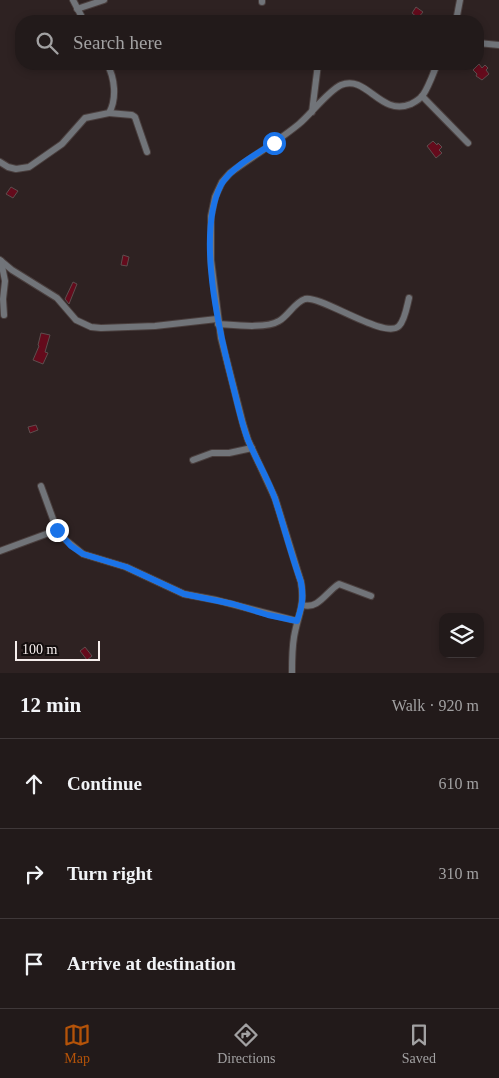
<!DOCTYPE html>
<meta charset="utf-8">
<style>
:root{--surface:#221a1a;--page:#2e2727;--text:#f1f3f6;--muted:#a2a1a2;--line:#3f3839;--accent:#b45309}
body{margin:0;font-family:"Times New Roman",serif;background:var(--page);color:var(--text)}
.controls{position:absolute;right:15px;bottom:15px;display:grid;overflow:hidden;border-radius:10px;box-shadow:0 2px 8px #0003}
.controls button{width:45px;height:45px;display:grid;place-items:center;padding:0;border:0;border-bottom:1px solid var(--line);background:var(--surface);color:var(--text);font:25px sans-serif}
.scale{position:absolute;left:15px;bottom:12px;width:85px;box-sizing:border-box;padding-left:5px;border:2px solid #f6eeed;border-top:0;font-size:14px;line-height:18px;white-space:nowrap;color:#f6eeed;-webkit-text-stroke:4px #130d0d;paint-order:stroke}
.stop{position:absolute;width:15px;height:15px;margin:-11px;border:4px solid #1a73e8;border-radius:50%;background:#fff}
.stop.end{background:#1a73e8;border-color:#fff;box-shadow:0 1px 5px #0008}
.list{margin:0;padding:0;list-style:none}
h2{display:flex;justify-content:space-between;align-items:center;height:65px;margin:0;padding:0 20px;font-size:21px}
h2 small{font-size:16px;font-weight:400;color:var(--muted)}
.list li{display:grid;grid-template-columns:32px 1fr auto;gap:15px;align-items:center;box-sizing:border-box;height:90px;padding:0 20px;border-top:1px solid var(--line)}
.list b{display:block;font-size:19px;white-space:nowrap}
.list em{font-size:16px;font-style:normal;color:var(--muted)}
.icon{flex:none;width:28px;height:28px;fill:none;stroke:currentColor;stroke-width:2;stroke-linecap:round;stroke-linejoin:round}
.map{position:relative;flex:none;width:499px;height:673px;overflow:hidden}
.search{position:absolute;background:var(--surface);box-shadow:0 2px 8px #0003;left:15px;right:15px;top:15px;height:55px;display:flex;align-items:center;gap:12px;box-sizing:border-box;padding:0 18px;border-radius:20px;color:var(--muted);font-size:19px}
.sheet{height:335px;background:var(--surface)}
nav{display:flex;justify-content:space-around;align-items:center;box-sizing:border-box;height:70px;border-top:1px solid var(--line);background:var(--surface);font-size:14px;color:var(--muted)}
nav a{display:grid;justify-items:center;gap:2px}
nav .on{color:var(--accent)}
.map>svg:first-child{display:block}
.building{fill:#640b1c;stroke:#5d4e4e}
.lines{fill:none;stroke-linecap:round;stroke-linejoin:round}
.minor-casing{stroke:#4a3f3e;stroke-width:8}
.minor{stroke:#717479;stroke-width:6}
.route{stroke:#1a73e8;stroke-width:6}
</style>
<div class="map">
<svg width="499" height="673" viewBox="0 0 499 673">
<rect width="100%" height="100%" fill="#2e2222"/>
<!-- building -->
<g class="building">
<polygon points="416,7 423,12 418,18 412,13"/>
<polygon points="479,64 482,68 485,65 488,68 486,70 489,74 482,80 476,76 477,74 473,70"/>
<polygon points="433,141 437,145 438,143 442,147 439,150 442,153 436,158 427,146"/>
<polygon points="11,187 18,191 13,198 6,194"/>
<polygon points="123,255 129,257 127,266 121,265"/>
<polygon points="73,282 77,284 69,304 65,299"/>
<polygon points="41,333 50,335 45,352 48,353 43,364 33,360 39,346 38,345"/>
<polygon points="36,425 38,430 30,433 28,427"/>
<polygon points="85,647 92,656 87,660 80,651"/>
</g>
<g class="lines">
<defs>
<g id="minor">
<polyline points="73,0 84,21"/>
<polyline points="262,0 262,2"/>
<polyline points="77,9 104,0"/>
<polyline points="456,21 460,0"/>
<polyline points="478,43 499,45"/>
<polyline points="422,96 468,143"/>
<polyline points="312,112 318,64"/>
<polyline points="109,113 132,115 135,117 147,152"/>
<path d="M0,162L8,167L16,169L29,167L62,144L85,118L109,113C117,99 115,78 107,64"/>
<polyline points="0,260 12,270 57,298 76,320 91,327 101,328 155,326 217,319"/>
<polyline points="1,261 5,281 3,299 4,315"/>
<path d="M218,324C234,325 266,329 279,321C288,316 295,302 305,299C321,295 385,340 399,326C405,320 407,306 409,298"/>
<polyline points="193,460 212,453 229,453 252,448"/>
<polyline points="41,486 57,530 62,537 83,554 126,567 184,594 216,600 297,621"/>
<polyline points="0,551 57,530"/>
<path d="M303,605C318,610 327,591 339,584L371,596"/>
<path d="M292,673C292,661 292,649 294,637C298,614 305,607 301,582L275,498L248,440L243,424L221,338L211,260V216L215,197L222,182L230,173C253,156 277,142 299,124C311,114 328,91 341,85C367,74 380,117 411,104C415,102 420,99 423,95C429,86 433,74 437,64"/>
</g>
</defs>
<!-- minor casing -->
<use href="#minor" class="minor-casing"/>
<!-- minor -->
<use href="#minor" class="minor"/>
</g>
<g class="lines">
<!-- route -->
<path class="route" d="M57,530L71,546L83,554L126,567L184,594L233,604L268,615L297,621C302,607 304,597 301,582C291,555 284,526 275,499C268,478 256,460 248,440C241,422 237,401 232,382C219,330 196,234 221,185C230,168 258,153 274,143"/>
</g>
</svg>
<div class="controls">
<button><svg class="icon" aria-label="layers" viewBox="0 0 24 24"><path d="M12 4l9 5-9 5-9-5zM3 14l9 5 9-5"/></svg></button>
</div>
<div class="scale">100 m</div>
<div class="stop" style="left:274px;top:143px"></div>
<div class="stop end" style="left:57px;top:530px"></div>
<div class="search"><svg class="icon" aria-label="search" viewBox="0 0 24 24"><circle cx="10" cy="10" r="6"/><path d="M15 15l6 6"/></svg>Search here</div>
</div>
<section class="sheet">
<h2>12 min<small>Walk · 920 m</small></h2>
<ul class="list">
<li><svg class="icon" aria-label="ahead" viewBox="0 0 24 24"><path d="M12 20V5M6 11l6-6 6 6"/></svg><div><b>Continue</b></div><em>610 m</em></li>
<li><svg class="icon" aria-label="right" viewBox="0 0 24 24"><path d="M7 20v-9h11M14 6l5 5-5 5"/></svg><div><b>Turn right</b></div><em>310 m</em></li>
<li><svg class="icon" aria-label="arrive" viewBox="0 0 24 24"><path d="M6 21V4h12l-3 4 3 4H6"/></svg><div><b>Arrive at destination</b></div></li>
</ul>
</section>
<nav>
<a class="on"><svg class="icon" aria-label="map" viewBox="0 0 24 24"><path d="M3 6l6-2 6 2 6-2v14l-6 2-6-2-6 2zM9 4v14M15 6v14"/></svg>Map</a>
<a><svg class="icon" aria-label="directions" viewBox="0 0 24 24"><path d="M12 3l9 9-9 9-9-9zM9 14v-3h6M13 9l2 2-2 2"/></svg>Directions</a>
<a><svg class="icon" aria-label="saved" viewBox="0 0 24 24"><path d="M7 4h10v16l-5-4-5 4z"/></svg>Saved</a>
</nav>
